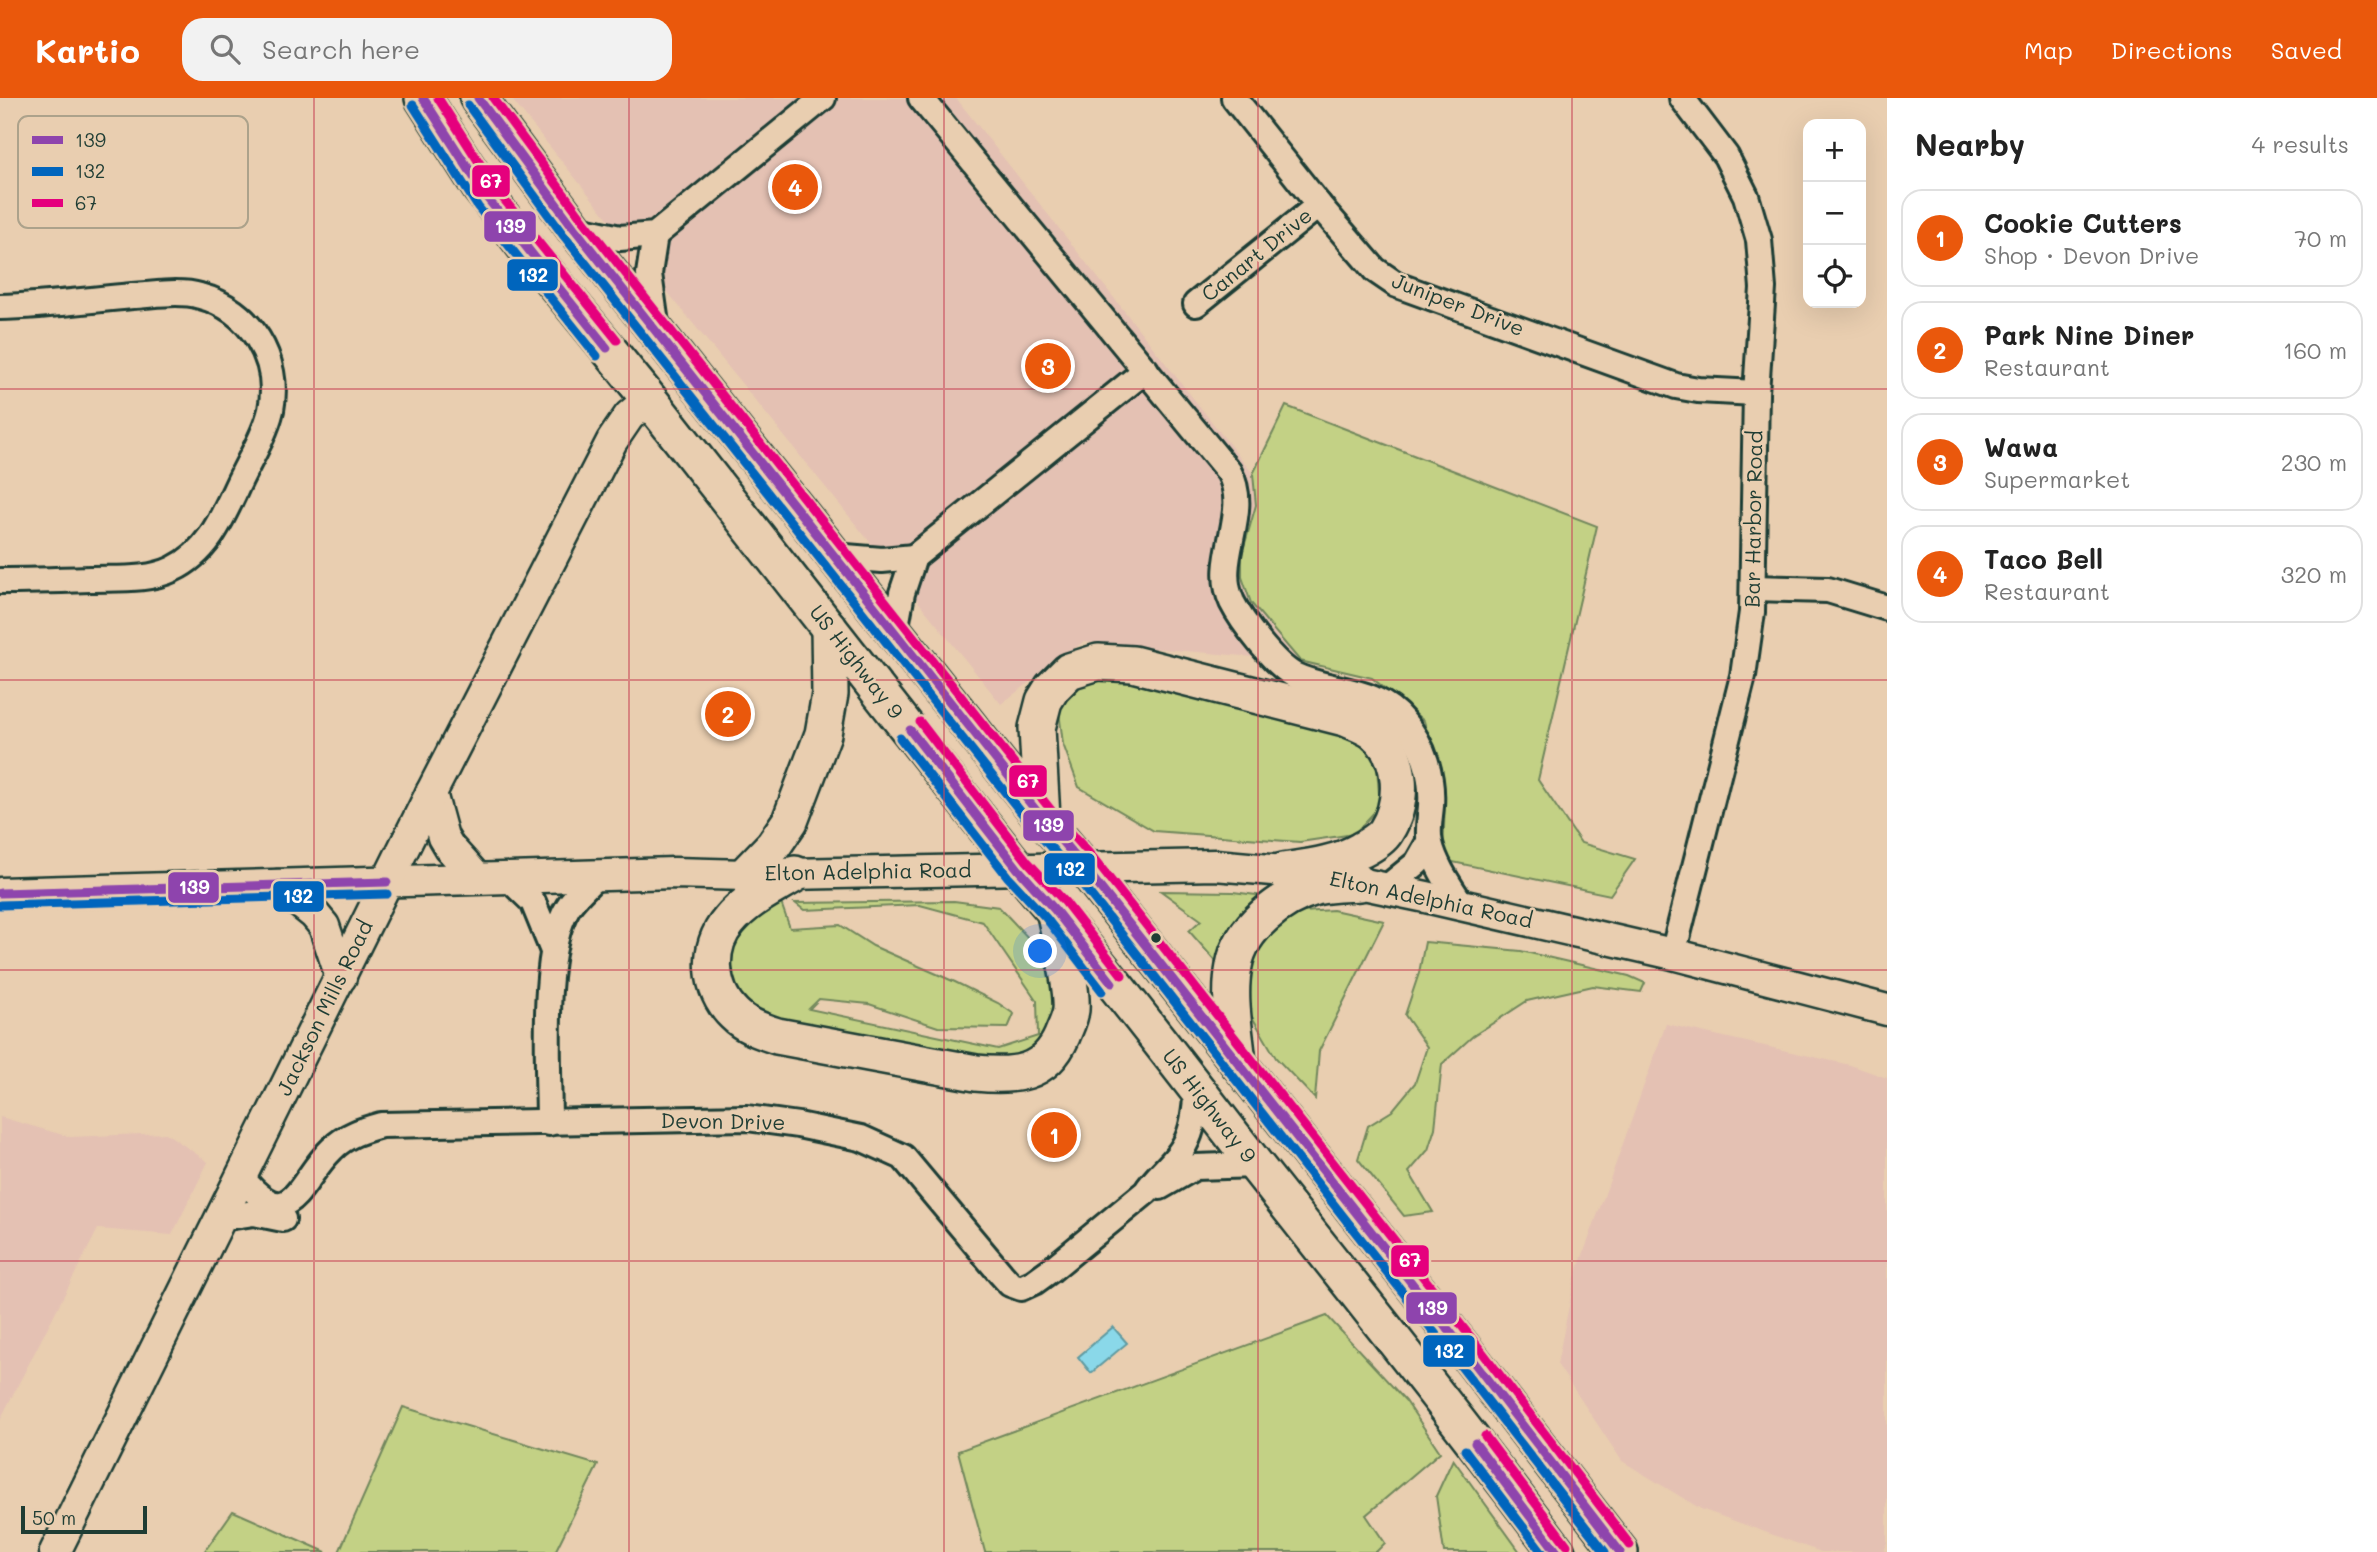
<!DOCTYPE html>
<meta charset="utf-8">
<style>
:root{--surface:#fff;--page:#f2f2f2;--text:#222;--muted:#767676;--line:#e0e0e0;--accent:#ea580c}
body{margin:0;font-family:Mali,sans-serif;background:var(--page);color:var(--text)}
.controls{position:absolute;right:21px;top:21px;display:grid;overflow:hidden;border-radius:14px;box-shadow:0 7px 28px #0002}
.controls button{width:63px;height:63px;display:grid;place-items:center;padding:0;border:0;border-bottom:2px solid var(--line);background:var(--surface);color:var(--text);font:35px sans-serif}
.scale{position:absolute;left:21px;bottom:18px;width:126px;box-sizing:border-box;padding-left:7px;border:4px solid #1f3d34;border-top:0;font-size:19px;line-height:24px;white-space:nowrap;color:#1f3d34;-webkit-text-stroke:5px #e9ceb0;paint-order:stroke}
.you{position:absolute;left:1041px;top:854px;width:24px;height:24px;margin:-18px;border:5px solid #fff;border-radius:50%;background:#1a73e8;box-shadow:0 0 0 10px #1a73e833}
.badge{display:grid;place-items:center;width:46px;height:46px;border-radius:50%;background:var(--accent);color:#fff;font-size:23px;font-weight:700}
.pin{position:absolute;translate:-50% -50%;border:4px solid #fff;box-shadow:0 2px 7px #0006}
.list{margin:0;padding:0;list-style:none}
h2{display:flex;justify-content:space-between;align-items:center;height:91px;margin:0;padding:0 28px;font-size:30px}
h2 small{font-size:23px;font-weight:400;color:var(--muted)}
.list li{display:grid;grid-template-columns:46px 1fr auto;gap:21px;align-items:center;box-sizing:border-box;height:98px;margin:0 14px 14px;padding:0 14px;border:2px solid var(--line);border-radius:21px}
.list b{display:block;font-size:26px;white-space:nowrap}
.list p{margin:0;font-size:23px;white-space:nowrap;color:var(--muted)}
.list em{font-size:23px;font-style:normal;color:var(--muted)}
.icon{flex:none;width:38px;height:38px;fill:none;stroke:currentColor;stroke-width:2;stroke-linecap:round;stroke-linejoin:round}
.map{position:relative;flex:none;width:1887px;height:1454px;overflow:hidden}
header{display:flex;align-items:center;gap:42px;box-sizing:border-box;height:98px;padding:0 35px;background:var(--accent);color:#fff}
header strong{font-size:33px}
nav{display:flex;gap:38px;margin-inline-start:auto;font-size:24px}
.search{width:490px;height:63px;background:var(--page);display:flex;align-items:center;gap:18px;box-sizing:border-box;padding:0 24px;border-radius:21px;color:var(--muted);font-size:26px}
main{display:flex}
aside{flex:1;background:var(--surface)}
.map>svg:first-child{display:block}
.built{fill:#e4c1b3}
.green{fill:#c3d185;stroke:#71875c;stroke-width:2}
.water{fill:#8ad8e9;stroke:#5f9aa1;stroke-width:2}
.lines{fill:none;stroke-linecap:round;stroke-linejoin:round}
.minor-casing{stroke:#1f3d34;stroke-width:30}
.major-casing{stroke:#1f3d34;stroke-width:35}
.highway-casing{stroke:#1f3d34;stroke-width:40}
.minor{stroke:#e9ceb0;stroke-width:24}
.major{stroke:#e9ceb0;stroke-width:30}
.highway{stroke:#e9ceb0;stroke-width:35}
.bus-1-casing{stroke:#e9ceb0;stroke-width:14}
.bus-2-casing{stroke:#e9ceb0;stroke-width:14}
.bus-3-casing{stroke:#e9ceb0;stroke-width:14}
.bus-1{stroke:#8e44ad;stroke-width:9}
.bus-2{stroke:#0065bd;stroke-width:9}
.bus-3{stroke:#e5007d;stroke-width:9}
.grid{fill:none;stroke:#c84859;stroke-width:2;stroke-opacity:0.55}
.bus-dot{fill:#1f3d34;stroke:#e9ceb0;stroke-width:2.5}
.labels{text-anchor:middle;stroke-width:5;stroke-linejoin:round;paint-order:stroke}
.street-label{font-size:21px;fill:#1f3d34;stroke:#e9ceb0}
.key{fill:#e9ceb0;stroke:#aca28b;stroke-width:2}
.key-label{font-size:19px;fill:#1f3d34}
.line-badge{stroke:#e9ceb0;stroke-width:2.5}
.badge-label{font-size:19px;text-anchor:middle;font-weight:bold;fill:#fff}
</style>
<header>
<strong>Kartio</strong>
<div class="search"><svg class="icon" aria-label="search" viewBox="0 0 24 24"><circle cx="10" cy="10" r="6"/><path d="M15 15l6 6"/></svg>Search here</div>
<nav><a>Map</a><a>Directions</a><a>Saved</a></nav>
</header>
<main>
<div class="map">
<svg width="1887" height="1454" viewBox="0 0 1887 1454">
<rect width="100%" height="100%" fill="#e9ceb0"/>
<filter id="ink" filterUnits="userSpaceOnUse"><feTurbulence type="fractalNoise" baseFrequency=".0143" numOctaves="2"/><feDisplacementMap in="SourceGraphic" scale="14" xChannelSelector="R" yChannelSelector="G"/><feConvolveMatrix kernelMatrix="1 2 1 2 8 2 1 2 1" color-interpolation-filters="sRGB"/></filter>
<g filter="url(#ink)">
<!-- built -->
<g class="built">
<polygon points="517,0 956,0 1253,376 1256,407 1242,456 1251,505 1300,563 1083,544 1001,606 513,3"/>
<polygon points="1666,926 1850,967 1887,980 1887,1445 1884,1454 1821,1454 1701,1411 1622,1363 1557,1266 1575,1179"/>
<polygon points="0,1019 70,1039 166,1035 208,1064 172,1137 98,1131 0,1322"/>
</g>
<!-- green -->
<g class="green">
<polygon points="1286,308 1597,428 1538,682 1581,745 1635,761 1610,797 1443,762 1445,699 1424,623 1372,580 1300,563 1251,505 1242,479 1242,456 1256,407 1253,376"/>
<polygon points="1114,574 1358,636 1377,670 1380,708 1354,736 1300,744 1154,733 1079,689 1063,646 1058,605 1070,587"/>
<polygon points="1161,793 1233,794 1272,799 1219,867 1189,833 1201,822"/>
<polygon points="954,803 999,809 1034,846 1054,884 1055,908 1047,937 1039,950 1001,968 779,926 736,900 724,869 729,844 762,809 781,805 790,830 840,827 873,848 955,884 998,905 1014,916 1008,930 938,929 869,906 819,901 809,911 998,951 1038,938 1037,903 983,824 920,807 804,812 795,805"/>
<polygon points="1333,812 1384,823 1319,953 1315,1001 1276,960 1248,912 1242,866 1288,815"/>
<polygon points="1425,844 1521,853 1629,878 1645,885 1641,894 1593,888 1527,903 1473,938 1442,966 1435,1030 1428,1052 1409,1074 1433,1114 1404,1118 1358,1061 1368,1028 1392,1013 1415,985 1427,949 1405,917 1419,875"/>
<polygon points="1327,1218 1406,1303 1440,1354 1366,1417 1385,1445 1376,1454 985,1454 958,1353"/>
<polygon points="403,1309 598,1367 555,1454 339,1454"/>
<polygon points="1453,1361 1520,1454 1444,1454 1436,1398"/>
<polygon points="233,1413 326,1454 204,1454"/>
</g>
<!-- water -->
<polygon class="water" points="1113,1229 1127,1245 1091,1275 1078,1259"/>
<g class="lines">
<defs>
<g id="minor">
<path d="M921,0L1229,374C1252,416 1212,461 1232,504C1242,524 1274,566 1294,577C1331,595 1375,588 1404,624C1424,647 1433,678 1431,708C1430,720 1427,734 1430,745C1435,767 1450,788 1462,807"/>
<polyline points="1234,0 1319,107 1375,172 1397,187 1676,288 1698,292 1756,295"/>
<polyline points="574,130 620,140 655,137 823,0"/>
<polyline points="655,137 649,176 657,233"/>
<polyline points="1196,206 1319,107"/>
<path d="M0,209C44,208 88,202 132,198C154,197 179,192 200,198C250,211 281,261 271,312C265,337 250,361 239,384C223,418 209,454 173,471C148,483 117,480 90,481C60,482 30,483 0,483"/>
<polyline points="834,458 882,462 914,459"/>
<polyline points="1754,490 1828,492 1887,510"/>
<polyline points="895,534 902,495 914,459 1146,272"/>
<polyline points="508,780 533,804 553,853"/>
<polyline points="1385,791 1417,765 1429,744"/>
<polyline points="1673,856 1743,578 1752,514 1756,295 1763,190 1759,142 1746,98 1726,58 1682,0"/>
<path d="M549,1025C549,970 540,854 568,809C575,798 588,787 597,777"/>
<path d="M241,1079C292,1140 297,1084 332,1051C346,1037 363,1032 381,1027L747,1020L798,1027L861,1040L903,1059L1001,1176L1010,1186L1021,1190L1034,1184L1052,1171L1146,1094C1157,1076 1176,1065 1185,1046C1194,1030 1195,1010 1197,992"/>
<polyline points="1160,1089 1195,1069 1256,1067"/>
<polyline points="221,1120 254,1115 283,1121"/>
</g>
<g id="major">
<polyline points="431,695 443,739 449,749 477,780"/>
<polyline points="278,787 314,816 324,828 341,879"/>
<polyline points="0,795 674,775 745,777 1215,767 1283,773 1359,785 1426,799 1673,856 1887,912"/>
<polyline points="55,1454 431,695 612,343 629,318 649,301"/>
</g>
<g id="highway">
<path d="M423,0L481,91L525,149L649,301L1018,771C1101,865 1177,966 1254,1065C1356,1194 1459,1322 1557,1454"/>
<polyline points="478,0 574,130 1042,720 1084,769 1466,1254 1620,1454"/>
<path d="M1042,720L1037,630L1044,603L1052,590L1069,573L1098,564L1133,566L1345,620C1354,624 1366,628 1374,634C1403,657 1405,703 1386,733C1382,740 1369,748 1361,752C1337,766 1310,769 1283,773"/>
<path d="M795,776C772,790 746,802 729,823C706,849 709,892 734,916C746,928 762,933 777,938L976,975C1014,979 1045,977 1062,938C1065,930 1070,921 1071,912C1073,888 1060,841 1055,816"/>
<polyline points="745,777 773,748 790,723 823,636 830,596 829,530"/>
<path d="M1238,965C1235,933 1228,899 1234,868C1240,830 1281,799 1316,789C1330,786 1345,786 1359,785"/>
</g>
</defs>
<!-- minor casing -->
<use href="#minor" class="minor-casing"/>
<!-- major casing -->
<use href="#major" class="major-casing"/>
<!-- highway casing -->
<use href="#highway" class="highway-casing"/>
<!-- minor -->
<use href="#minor" class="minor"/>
<!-- major -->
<use href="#major" class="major"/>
<!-- highway -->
<use href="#highway" class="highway"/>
<defs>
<g id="bus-1">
<polyline points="423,0 488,101 607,250"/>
<polyline points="478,0 574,130 1042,720 1084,769 1466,1254 1620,1454"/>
<polyline points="910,632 1018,771 1055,812 1112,885"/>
<polyline points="0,795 387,784"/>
<polyline points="1475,1345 1557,1454"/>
</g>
<g id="bus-2">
<polyline points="413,7 478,109 597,258"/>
<polyline points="468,7 564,138 1032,728 1075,777 1456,1262 1605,1454"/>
<polyline points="900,640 1008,779 1046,820 1102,893"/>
<polyline points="0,807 387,796"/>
<polyline points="1465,1352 1542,1454"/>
</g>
<g id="bus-3">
<polyline points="438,0 498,94 617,242"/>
<polyline points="493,0 584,123 1051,712 1094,761 1476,1246 1630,1447"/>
<polyline points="920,624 1027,763 1065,804 1122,877"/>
<polyline points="1485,1338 1567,1447"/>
</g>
</defs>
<!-- bus-1 casing -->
<use href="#bus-1" class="bus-1-casing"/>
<!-- bus-2 casing -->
<use href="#bus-2" class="bus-2-casing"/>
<!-- bus-3 casing -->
<use href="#bus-3" class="bus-3-casing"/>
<!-- bus-1 -->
<use href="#bus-1" class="bus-1"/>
<!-- bus-2 -->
<use href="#bus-2" class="bus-2"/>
<!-- bus-3 -->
<use href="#bus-3" class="bus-3"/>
</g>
</g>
<!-- grid -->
<path class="grid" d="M314,0V1454M629,0V1454M944,0V1454M1258,0V1454M1572,0V1454M0,291H1887M0,582H1887M0,872H1887M0,1163H1887"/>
<!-- markers -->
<circle class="bus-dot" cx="1156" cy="840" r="6"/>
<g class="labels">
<!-- street labels -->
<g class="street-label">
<text transform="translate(1257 157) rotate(-39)" y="7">Canart Drive</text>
<text transform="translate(1458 207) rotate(21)" y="7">Juniper Drive</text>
<text transform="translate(1754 421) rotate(-89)" y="7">Bar Harbor Road</text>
<text transform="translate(856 564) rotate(52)" y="7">US Highway 9</text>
<text transform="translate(868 774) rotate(-1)" y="7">Elton Adelphia Road</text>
<text transform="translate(1431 802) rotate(12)" y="7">Elton Adelphia Road</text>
<text transform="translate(325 910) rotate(-64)" y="7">Jackson Mills Road</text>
<text transform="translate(1209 1008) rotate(52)" y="7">US Highway 9</text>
<text transform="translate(723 1024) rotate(1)" y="7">Devon Drive</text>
</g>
</g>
<!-- legend -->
<rect x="18" y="18" width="230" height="112" rx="10" class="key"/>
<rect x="32" y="38" width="31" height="8" fill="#8e44ad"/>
<rect x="32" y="69" width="31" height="9" fill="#0065bd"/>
<rect x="32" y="101" width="31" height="8" fill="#e5007d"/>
<g class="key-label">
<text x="75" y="49">139</text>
<text x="75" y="80">132</text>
<text x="75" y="112">67</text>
</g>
<g class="line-badge">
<rect x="471" y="66" width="40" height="34" rx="7" fill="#e5007d"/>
<rect x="483" y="112" width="54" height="33" rx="7" fill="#8e44ad"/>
<rect x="506" y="160" width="53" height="34" rx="7" fill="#0065bd"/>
<rect x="1008" y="666" width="40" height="34" rx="7" fill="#e5007d"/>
<rect x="1022" y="711" width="53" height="33" rx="7" fill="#8e44ad"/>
<rect x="1043" y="754" width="53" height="34" rx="7" fill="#0065bd"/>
<rect x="167" y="773" width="53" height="33" rx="7" fill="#8e44ad"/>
<rect x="272" y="782" width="53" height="33" rx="7" fill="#0065bd"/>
<rect x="1390" y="1146" width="40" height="34" rx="7" fill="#e5007d"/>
<rect x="1405" y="1193" width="53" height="34" rx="7" fill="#8e44ad"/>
<rect x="1422" y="1236" width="54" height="34" rx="7" fill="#0065bd"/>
</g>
<g class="badge-label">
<text x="491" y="90">67</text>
<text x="510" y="135">139</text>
<text x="533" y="184">132</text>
<text x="1028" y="690">67</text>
<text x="1048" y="734">139</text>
<text x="1070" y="778">132</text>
<text x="194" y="796">139</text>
<text x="298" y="805">132</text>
<text x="1410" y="1169">67</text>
<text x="1432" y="1217">139</text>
<text x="1449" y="1260">132</text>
</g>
</svg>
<div class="controls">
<button>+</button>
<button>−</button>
<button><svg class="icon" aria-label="locate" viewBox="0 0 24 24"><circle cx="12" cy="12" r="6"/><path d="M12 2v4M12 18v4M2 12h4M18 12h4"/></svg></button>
</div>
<div class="scale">50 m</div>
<div class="you"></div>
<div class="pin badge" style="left:1054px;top:1037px">1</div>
<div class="pin badge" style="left:728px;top:616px">2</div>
<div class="pin badge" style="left:1048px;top:268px">3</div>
<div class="pin badge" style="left:795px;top:89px">4</div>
</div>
<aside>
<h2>Nearby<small>4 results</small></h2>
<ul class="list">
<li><span class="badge">1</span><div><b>Cookie Cutters</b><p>Shop · Devon Drive</p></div><em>70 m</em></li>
<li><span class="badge">2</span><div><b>Park Nine Diner</b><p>Restaurant</p></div><em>160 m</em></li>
<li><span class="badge">3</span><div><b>Wawa</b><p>Supermarket</p></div><em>230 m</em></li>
<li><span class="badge">4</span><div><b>Taco Bell</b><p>Restaurant</p></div><em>320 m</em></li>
</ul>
</aside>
</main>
